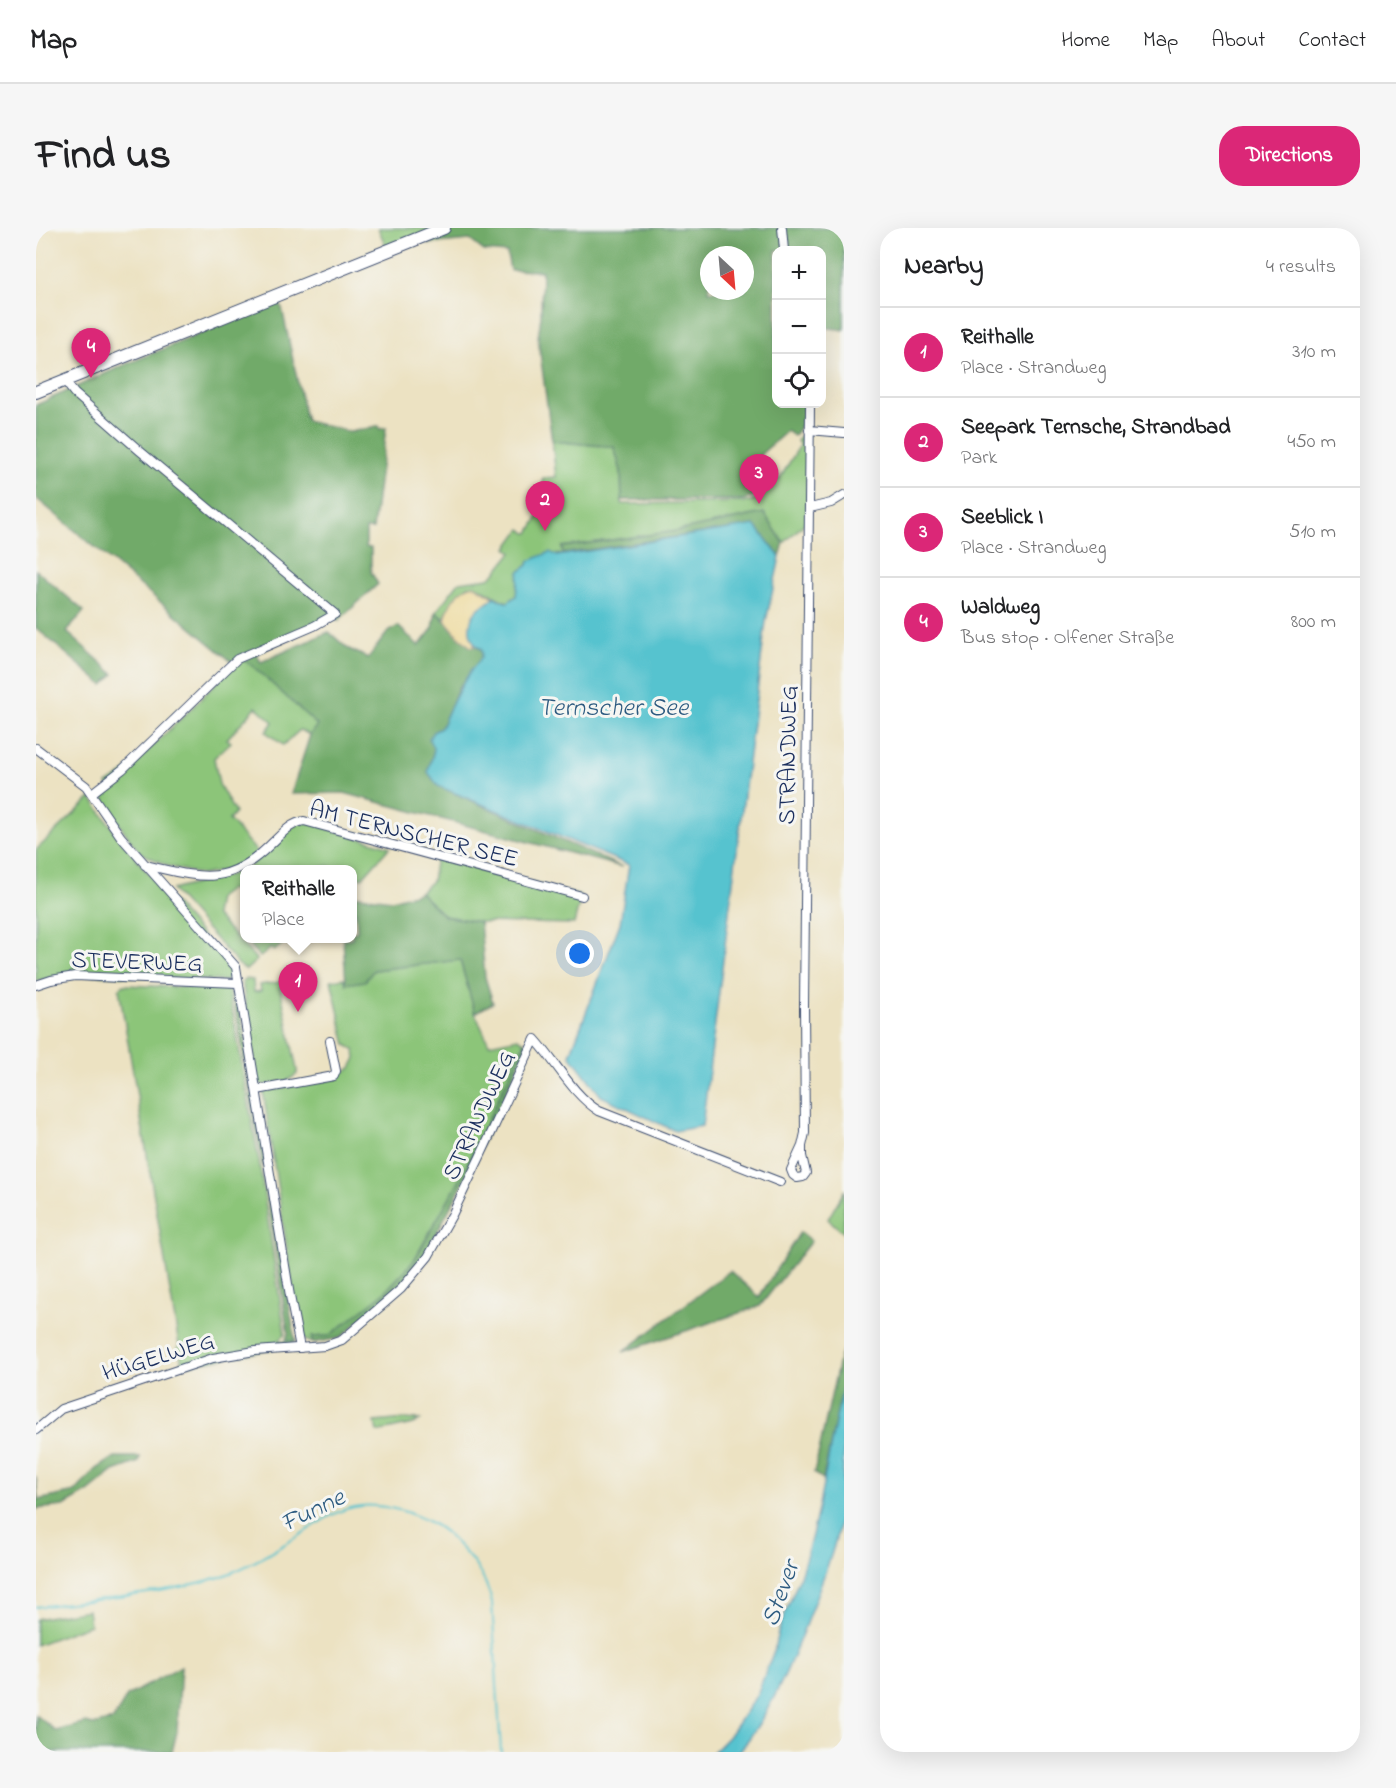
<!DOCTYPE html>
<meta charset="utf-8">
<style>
:root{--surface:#fff;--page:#f6f6f6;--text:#202124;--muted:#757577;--line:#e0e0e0;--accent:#db2777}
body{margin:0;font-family:"Indie Flower",sans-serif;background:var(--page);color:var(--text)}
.controls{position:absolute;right:18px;top:18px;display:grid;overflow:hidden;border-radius:12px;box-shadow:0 6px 24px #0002}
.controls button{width:54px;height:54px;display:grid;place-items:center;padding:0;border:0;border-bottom:2px solid var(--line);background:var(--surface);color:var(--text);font:30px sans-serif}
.compass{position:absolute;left:664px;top:18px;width:54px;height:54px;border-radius:50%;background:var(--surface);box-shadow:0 6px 24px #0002;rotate:154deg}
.you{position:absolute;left:544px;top:726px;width:21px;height:21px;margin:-15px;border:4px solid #fff;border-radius:50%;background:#1a73e8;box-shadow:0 0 0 9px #1a73e833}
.badge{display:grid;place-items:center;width:39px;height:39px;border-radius:50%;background:var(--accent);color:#fff;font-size:20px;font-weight:700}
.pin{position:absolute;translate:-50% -50px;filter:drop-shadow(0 2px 3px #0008)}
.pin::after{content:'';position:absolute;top:32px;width:21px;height:18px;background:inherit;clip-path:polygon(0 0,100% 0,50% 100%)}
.popup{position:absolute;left:204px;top:637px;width:117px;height:78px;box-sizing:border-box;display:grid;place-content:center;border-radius:12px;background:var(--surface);filter:drop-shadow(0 2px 4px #0005);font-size:20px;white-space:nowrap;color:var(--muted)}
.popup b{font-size:22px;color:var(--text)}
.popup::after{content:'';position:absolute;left:50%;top:100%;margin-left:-12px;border:12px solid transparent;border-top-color:var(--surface)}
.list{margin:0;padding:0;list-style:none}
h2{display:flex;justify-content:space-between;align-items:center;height:78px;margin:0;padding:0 24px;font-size:26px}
h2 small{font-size:20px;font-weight:400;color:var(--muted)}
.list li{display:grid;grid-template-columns:39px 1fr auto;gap:18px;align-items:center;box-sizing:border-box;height:90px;padding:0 24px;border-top:2px solid var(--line)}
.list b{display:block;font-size:22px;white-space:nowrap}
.list p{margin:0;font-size:20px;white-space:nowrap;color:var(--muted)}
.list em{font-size:20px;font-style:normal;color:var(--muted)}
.icon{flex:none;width:33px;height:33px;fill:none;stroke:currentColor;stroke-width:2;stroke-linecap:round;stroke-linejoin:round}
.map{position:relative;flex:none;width:808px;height:1524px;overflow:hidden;border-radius:24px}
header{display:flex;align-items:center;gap:36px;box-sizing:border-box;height:84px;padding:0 30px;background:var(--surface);border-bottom:2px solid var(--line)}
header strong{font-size:28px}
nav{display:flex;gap:33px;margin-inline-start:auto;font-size:21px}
.intro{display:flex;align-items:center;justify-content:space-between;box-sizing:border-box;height:144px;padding:0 36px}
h1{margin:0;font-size:42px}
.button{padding:15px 27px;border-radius:24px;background:var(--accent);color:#fff;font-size:21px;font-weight:700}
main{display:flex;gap:36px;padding:0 36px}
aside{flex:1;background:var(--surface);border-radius:24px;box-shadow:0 6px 24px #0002}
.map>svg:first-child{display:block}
.green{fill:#8cc579;stroke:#547a6c;stroke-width:1.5}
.forest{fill:#71aa69;stroke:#466c64;stroke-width:1.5;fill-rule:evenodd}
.sand{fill:#eeda9e;stroke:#84847e;stroke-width:1.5}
.water{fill:#56c3cf;stroke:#387996;stroke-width:1.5}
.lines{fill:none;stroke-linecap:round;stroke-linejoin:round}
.stream{stroke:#56c3cf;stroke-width:2}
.street-casing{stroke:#3a4a6d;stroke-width:10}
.primary-casing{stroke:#3a4a6d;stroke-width:14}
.street{stroke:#fff;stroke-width:8}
.primary{stroke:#fff;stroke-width:12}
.labels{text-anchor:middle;stroke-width:6;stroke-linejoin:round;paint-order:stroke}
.street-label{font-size:24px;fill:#1b2f5e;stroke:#f6f6f2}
.water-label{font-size:26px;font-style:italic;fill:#2d5b80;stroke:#f6f6f2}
</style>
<header>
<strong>Map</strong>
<nav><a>Home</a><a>Map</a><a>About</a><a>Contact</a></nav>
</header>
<div class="intro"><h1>Find us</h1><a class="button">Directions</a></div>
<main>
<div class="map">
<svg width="808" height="1524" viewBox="0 0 808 1524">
<rect width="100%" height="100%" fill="#f6f6f2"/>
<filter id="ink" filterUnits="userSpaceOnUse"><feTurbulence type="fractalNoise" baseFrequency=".0167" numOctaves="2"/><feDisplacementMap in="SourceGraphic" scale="12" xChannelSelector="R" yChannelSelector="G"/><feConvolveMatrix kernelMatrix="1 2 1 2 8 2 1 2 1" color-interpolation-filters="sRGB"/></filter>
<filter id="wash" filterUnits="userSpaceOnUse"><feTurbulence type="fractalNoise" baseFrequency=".008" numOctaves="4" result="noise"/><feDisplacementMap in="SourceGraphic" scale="24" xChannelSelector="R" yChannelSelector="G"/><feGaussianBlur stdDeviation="1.35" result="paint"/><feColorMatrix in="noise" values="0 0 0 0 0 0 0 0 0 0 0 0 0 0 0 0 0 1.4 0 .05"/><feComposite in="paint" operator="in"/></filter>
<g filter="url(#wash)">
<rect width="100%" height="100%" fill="#ece2c2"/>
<!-- green -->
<g class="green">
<polygon points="342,0 408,0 352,23"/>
<path d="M769,202H770L771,293L748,315L727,285L641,303L526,319L527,326L507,328L493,333L492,337L483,344L480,368L472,374C458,371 446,356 432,358L409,388V392L400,384L423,354L453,350L461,343L476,324L471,320L485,301L491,305H493L509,278L507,250L520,249L516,213L578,219L585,243L586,276L714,274L723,270L738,249L743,252L764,217L761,213Z"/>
<polygon points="202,432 210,433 220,441 282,497 274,507 264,502 247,517 230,504 237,494 220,479 191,511 195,514 178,530 183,556 199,585 193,592 222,625 201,640 166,647 132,638 103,624 69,576 68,566 74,561 71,556 89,544 152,484"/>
<path d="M55,570C95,629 143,681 191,735C196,743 196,746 190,753L37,746L0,753V622Z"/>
<polygon points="268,593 354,619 326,650 316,646 316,642 302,641 292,638 273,642 210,642 255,599"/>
<polygon points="400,629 545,668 538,696 444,694 408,688 384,664 396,653"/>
<polygon points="208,643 208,665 194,661 182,670 179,687 221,732 210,742 202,736 136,662"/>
<polygon points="208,704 208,710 252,711 238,723 235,720 224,729 207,710"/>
<path d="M424,732L439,785L453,816L482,810L489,814L424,951L377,1034L348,1065L307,1099L293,1108L276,1109V1115C265,1112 264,1105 262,1095L227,863L302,850L307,844L315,840L320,830L319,822L310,817L295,752L308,750L310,756L338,742Z"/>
<polygon points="209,751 217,752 218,764 225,763 224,757 258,752 258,756 244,759 261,842 261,846 251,853 227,857 222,854 206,753"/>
<polygon points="88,757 190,761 193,764 224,939 249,1106 241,1114 259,1113 254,1118 147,1138 142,1119 143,1117 83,761"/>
<polygon points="808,963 808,1005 792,991"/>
<polygon points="369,1191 384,1192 377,1196 341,1204 339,1194"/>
<polygon points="52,1382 54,1397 0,1417 0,1391"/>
</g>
<!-- forest -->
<g class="forest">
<path d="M416,0H808V102L786,99V22H740V176H770L769,191L758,208L751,203L724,227L737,245L721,267L708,272H586L585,243L578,219L516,213L502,110L505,88L506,43L474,42L471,25L448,23L434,12L392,16L390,10ZM673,27H709V63H673Z"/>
<path d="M242,74L246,80L270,193L315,204L342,198L343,201L350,200L337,301H330V319L335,320V344L342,356L302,393L298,389L220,425L225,434L293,404L311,420L332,430L351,405L362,398L383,418L397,400L400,384C413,395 421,409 435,419L440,418L447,423L444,434L423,459L405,500L397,504L398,522L392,544L402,558L586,639L308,565L255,566L274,507L281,497L220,441L210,433L196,434L0,270V177L86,138Z"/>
<polygon points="728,285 748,315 744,329 719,297 527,326 526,319 641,303"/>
<polygon points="0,342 48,383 31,404 78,446 67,457 0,400"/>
<polygon points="384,664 408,688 444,694 449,749 457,775 439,785 424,732 338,742 329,753 310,756 307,711 316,710 316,705 321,703 320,684 316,684 316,667 356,672"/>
<polygon points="196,762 199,762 202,768 218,862 214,863"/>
<polygon points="489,814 493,815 433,944 390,1025 372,1050 304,1110 276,1115 276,1109 293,1108 348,1065 377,1034 424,951"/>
<polygon points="219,865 231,938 227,938 214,866"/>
<polygon points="232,944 259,1113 249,1113 252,1106 228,945"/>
<polygon points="764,1004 775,1013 724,1078 587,1124 694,1043 723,1069"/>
<polygon points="808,1120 808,1154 787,1251 778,1245 804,1128"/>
<polygon points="79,1229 104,1229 103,1234 78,1243 52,1264 28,1278 0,1281 0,1248 2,1272 39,1264 59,1242"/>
<polygon points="145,1438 141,1504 136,1524 0,1524 0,1487 20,1503 50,1495 57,1497 77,1492 91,1468"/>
</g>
<!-- sand -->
<path class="sand" d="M438,357L458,369L454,374L438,416L440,418L435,419L424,410L409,392C412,376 422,360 438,357Z"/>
<!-- water -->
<g class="water">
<path d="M719,297L744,329L730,393L666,898L639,903L565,868L534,827L584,695L593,637L402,558L392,544L398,522L393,511L397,504L405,500C414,479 423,460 436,441C441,434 448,431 445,421C431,412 430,394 442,381C447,376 454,375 458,369L469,374H472L480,368L483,344L492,337L493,333L514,324L521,328Z"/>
<path d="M808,1154C808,1198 808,1243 805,1286C801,1315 790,1342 780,1369C760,1423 739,1479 703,1524H677L692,1509L721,1467L739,1420C737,1410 758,1365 763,1351C785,1288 792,1219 808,1154Z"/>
</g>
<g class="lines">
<!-- stream -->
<path class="stream" d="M0,1379C61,1371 125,1367 184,1349C212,1340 238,1322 264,1307C282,1295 302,1280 325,1278C340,1276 356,1280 370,1284C386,1290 401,1296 413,1308C434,1328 450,1347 456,1375L465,1524"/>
</g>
</g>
<g filter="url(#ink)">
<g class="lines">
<defs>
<g id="street">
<polyline points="746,0 748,22"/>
<polyline points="28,152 38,165 104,223 299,386 278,398 201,431 87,541 56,565"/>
<polyline points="773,202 808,205"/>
<polyline points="774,280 795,275 808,267"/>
<polyline points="0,520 50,558 85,609 200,739 254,1068 264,1120"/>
<path d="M109,637C163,649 191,660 234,617C244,608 254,595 268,593L546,668"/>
<polyline points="0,757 15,752 39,748 201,755"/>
<polyline points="221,862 298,848 300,843 294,813"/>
<polyline points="766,918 766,928 770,945 767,949 761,950 757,947 755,942 766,918 769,905 768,779 774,176"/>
<path d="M0,1202L25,1181L177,1130L219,1123L289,1118L306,1112L365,1061L392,1029L416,987L444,929L499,811C520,834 537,867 563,883L744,954"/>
</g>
<polyline id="primary" points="0,164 408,0"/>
</defs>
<!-- street casing -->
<use href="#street" class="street-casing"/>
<!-- primary casing -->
<use href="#primary" class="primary-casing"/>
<!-- street -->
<use href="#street" class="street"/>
<!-- primary -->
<use href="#primary" class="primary"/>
</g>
</g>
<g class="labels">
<!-- street labels -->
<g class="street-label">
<text transform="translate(751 527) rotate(-89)" y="8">STRANDWEG</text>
<text transform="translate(378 605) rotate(14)" y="8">AM TERNSCHER SEE</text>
<text transform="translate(101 733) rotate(2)" y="8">STEVERWEG</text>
<text transform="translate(442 887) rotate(-65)" y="8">STRANDWEG</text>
<text transform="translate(122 1128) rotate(-17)" y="8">HÜGELWEG</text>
</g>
<!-- water labels -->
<g class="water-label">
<text x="577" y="487">Ternscher See</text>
<text transform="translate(276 1281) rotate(-26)" y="9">Funne</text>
<text transform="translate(743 1365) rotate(-70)" y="9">Stever</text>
</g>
</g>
</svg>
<div class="controls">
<button>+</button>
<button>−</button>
<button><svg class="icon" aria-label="locate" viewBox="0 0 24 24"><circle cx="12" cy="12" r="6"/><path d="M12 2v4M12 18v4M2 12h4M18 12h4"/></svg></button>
</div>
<svg class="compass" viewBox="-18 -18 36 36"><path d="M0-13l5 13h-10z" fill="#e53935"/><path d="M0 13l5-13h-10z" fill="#757577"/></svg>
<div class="you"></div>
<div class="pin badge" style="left:262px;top:784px">1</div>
<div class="popup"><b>Reithalle</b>Place</div>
<div class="pin badge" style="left:509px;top:303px">2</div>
<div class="pin badge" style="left:723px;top:276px">3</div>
<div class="pin badge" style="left:55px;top:150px">4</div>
</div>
<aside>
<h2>Nearby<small>4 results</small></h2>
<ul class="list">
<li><span class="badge">1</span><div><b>Reithalle</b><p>Place · Strandweg</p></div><em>310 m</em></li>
<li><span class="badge">2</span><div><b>Seepark Ternsche, Strandbad</b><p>Park</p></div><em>450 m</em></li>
<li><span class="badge">3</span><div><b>Seeblick I</b><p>Place · Strandweg</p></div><em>510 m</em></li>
<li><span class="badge">4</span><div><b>Waldweg</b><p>Bus stop · Olfener Straße</p></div><em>800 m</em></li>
</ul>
</aside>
</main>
